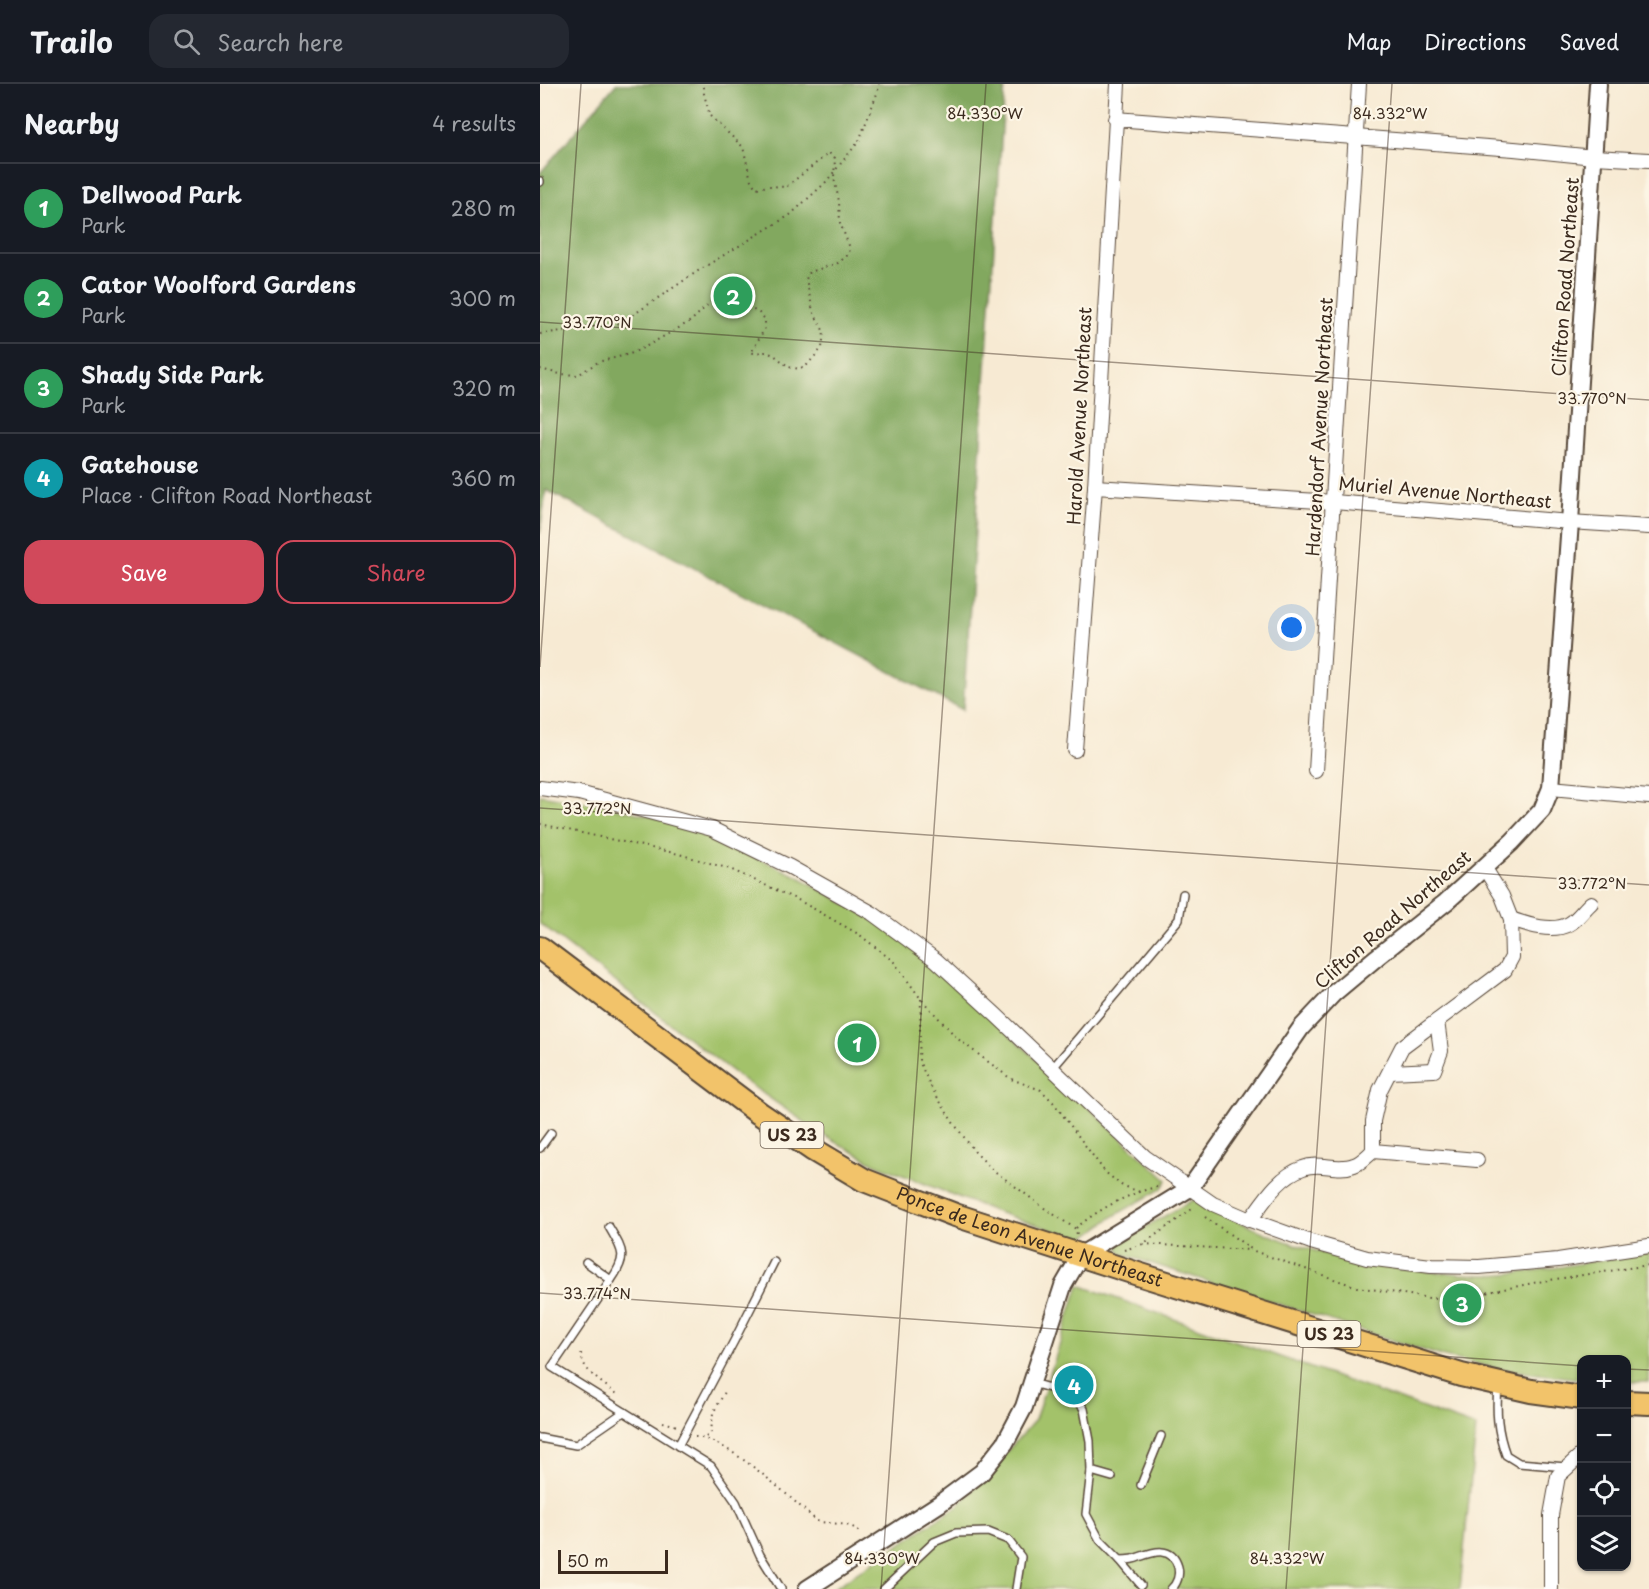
<!DOCTYPE html>
<meta charset="utf-8">
<style>
:root{--surface:#171b24;--page:#242831;--text:#f1f3f6;--muted:#9ea1a6;--line:#363941;--accent:#d1495b}
body{margin:0;font-family:"Playpen Sans",sans-serif;background:var(--page);color:var(--text)}
.controls{position:absolute;right:18px;bottom:18px;display:grid;overflow:hidden;border-radius:12px;box-shadow:0 2px 4px #0004}
.controls button{width:54px;height:54px;display:grid;place-items:center;padding:0;border:0;border-bottom:2px solid var(--line);background:var(--surface);color:var(--text);font:30px sans-serif}
.scale{position:absolute;left:18px;bottom:15px;width:110px;box-sizing:border-box;padding-left:6px;border:3px solid #3b2a1e;border-top:0;font-size:16px;line-height:21px;white-space:nowrap;color:#3b2a1e;-webkit-text-stroke:4px #fcf5e5;paint-order:stroke}
.you{position:absolute;left:752px;top:544px;width:21px;height:21px;margin:-15px;border:4px solid #fff;border-radius:50%;background:#1a73e8;box-shadow:0 0 0 9px #1a73e833}
.badge{display:grid;place-items:center;width:39px;height:39px;border-radius:50%;background:var(--accent);color:#fff;font-size:20px;font-weight:700}
.pin{position:absolute;translate:-50% -50%;border:3px solid #fff;box-shadow:0 2px 6px #0006}
.list{margin:0;padding:0;list-style:none}
h2{display:flex;justify-content:space-between;align-items:center;height:78px;margin:0;padding:0 24px;font-size:26px}
h2 small{font-size:20px;font-weight:400;color:var(--muted)}
.list li{display:grid;grid-template-columns:39px 1fr auto;gap:18px;align-items:center;box-sizing:border-box;height:90px;padding:0 24px;border-top:2px solid var(--line)}
.list b{display:block;font-size:22px;white-space:nowrap}
.list p{margin:0;font-size:20px;white-space:nowrap;color:var(--muted)}
.list em{font-size:20px;font-style:normal;color:var(--muted)}
.actions{display:flex;gap:12px;padding:18px 24px}
.actions a{flex:1;padding:14px 0;border:2px solid var(--accent);border-radius:18px;text-align:center;font-size:21px;color:var(--accent)}
.actions .main{background:var(--accent);color:#fff}
.icon{flex:none;width:33px;height:33px;fill:none;stroke:currentColor;stroke-width:2;stroke-linecap:round;stroke-linejoin:round}
.map{position:relative;flex:none;width:1109px;height:1505px;overflow:hidden}
header{display:flex;align-items:center;gap:36px;box-sizing:border-box;height:84px;padding:0 30px;background:var(--surface);border-bottom:2px solid var(--line)}
header strong{font-size:28px}
nav{display:flex;gap:33px;margin-inline-start:auto;font-size:21px}
.search{width:420px;height:54px;background:var(--page);display:flex;align-items:center;gap:15px;box-sizing:border-box;padding:0 21px;border-radius:18px;color:var(--muted);font-size:22px}
main{display:flex}
aside{flex:1;background:var(--surface)}
.map>svg:first-child{display:block}
.green{fill:#a3c26a;stroke:#6f7644;stroke-width:1.5}
.forest{fill:#82a85e;stroke:#5e693e;stroke-width:1.5}
.lines{fill:none;stroke-linecap:round;stroke-linejoin:round}
.service-casing{stroke:#574739;stroke-width:10}
.minor-casing{stroke:#574739;stroke-width:16}
.tertiary-casing{stroke:#574739;stroke-width:20}
.trunk-casing{stroke:#574739;stroke-width:26}
.path{stroke:#574739;stroke-width:2;stroke-dasharray:1.5 4.5;stroke-linecap:butt}
.service{stroke:#fff;stroke-width:7}
.minor{stroke:#fff;stroke-width:14}
.tertiary{stroke:#fff;stroke-width:16}
.trunk{stroke:#f2c36a;stroke-width:22}
.ticks{fill:none;stroke:#3b2a1e;stroke-width:1.5;stroke-opacity:0.45}
.labels{text-anchor:middle;stroke-width:4.5;stroke-linejoin:round;paint-order:stroke}
.shield{fill:#fcf5e5;stroke:#75675a;stroke-width:1.5}
.shield-label{font-size:16px;font-weight:bold;fill:#3b2a1e}
.street-label{font-size:18px;fill:#3b2a1e;stroke:#fcf5e5}
.ticks-label{font-size:15px;text-anchor:middle;fill:#3b2a1e;stroke:#fcf5e5;stroke-width:4.5;stroke-linejoin:round;paint-order:stroke}
</style>
<header>
<strong>Trailo</strong>
<div class="search"><svg class="icon" aria-label="search" viewBox="0 0 24 24"><circle cx="10" cy="10" r="6"/><path d="M15 15l6 6"/></svg>Search here</div>
<nav><a>Map</a><a>Directions</a><a>Saved</a></nav>
</header>
<main>
<aside>
<h2>Nearby<small>4 results</small></h2>
<ul class="list">
<li><span class="badge" style="background:#2e9e5b">1</span><div><b>Dellwood Park</b><p>Park</p></div><em>280 m</em></li>
<li><span class="badge" style="background:#2e9e5b">2</span><div><b>Cator Woolford Gardens</b><p>Park</p></div><em>300 m</em></li>
<li><span class="badge" style="background:#2e9e5b">3</span><div><b>Shady Side Park</b><p>Park</p></div><em>320 m</em></li>
<li><span class="badge" style="background:#0f9aa8">4</span><div><b>Gatehouse</b><p>Place · Clifton Road Northeast</p></div><em>360 m</em></li>
</ul>
<div class="actions"><a class="main">Save</a><a>Share</a></div>
</aside>
<div class="map">
<svg width="1109" height="1505" viewBox="0 0 1109 1505">
<rect width="100%" height="100%" fill="#fcf5e5"/>
<filter id="ink" filterUnits="userSpaceOnUse"><feTurbulence type="fractalNoise" baseFrequency=".0167" numOctaves="2"/><feDisplacementMap in="SourceGraphic" scale="12" xChannelSelector="R" yChannelSelector="G"/><feConvolveMatrix kernelMatrix="1 2 1 2 8 2 1 2 1" color-interpolation-filters="sRGB"/></filter>
<filter id="wash" filterUnits="userSpaceOnUse"><feTurbulence type="fractalNoise" baseFrequency=".008" numOctaves="4" result="noise"/><feDisplacementMap in="SourceGraphic" scale="24" xChannelSelector="R" yChannelSelector="G"/><feGaussianBlur stdDeviation="1.35" result="paint"/><feColorMatrix in="noise" values="0 0 0 0 0 0 0 0 0 0 0 0 0 0 0 0 0 1.4 0 .05"/><feComposite in="paint" operator="in"/></filter>
<g filter="url(#wash)">
<rect width="100%" height="100%" fill="#f7ead3"/>
<!-- green -->
<g class="green">
<polygon points="0,711 61,721 142,739 257,792 347,843 441,924 627,1096 621,1105 574,1132 544,1154 546,1157 451,1126 335,1080 282,1050 202,995 0,840"/>
<path d="M658,1115C733,1161 822,1185 909,1189C923,1190 937,1191 951,1191C1003,1188 1057,1176 1109,1168V1298H1087L1086,1276H1042L1041,1295L959,1285L905,1273L582,1170L578,1164L579,1158L651,1117Z"/>
<polygon points="539,1201 936,1343 920,1505 293,1505 419,1421 495,1336"/>
</g>
<!-- forest -->
<polygon class="forest" points="76,0 465,0 423,626 6,406 0,450 0,89"/>
</g>
<g filter="url(#ink)">
<g class="lines">
<defs>
<g id="service">
<polyline points="0,97 0,98"/>
<polyline points="512,985 639,835 643,810"/>
<polyline points="0,1064 11,1049"/>
<path d="M46,1178L71,1196C88,1172 83,1167 69,1143"/>
<polyline points="71,1196 12,1283 171,1382 196,1418 220,1471 241,1505"/>
<polyline points="492,1299 534,1311 544,1325 550,1357 551,1387 546,1430 560,1456 580,1476"/>
<path d="M958,1302C956,1327 957,1347 966,1371L979,1379L1026,1383"/>
<polyline points="0,1354 36,1361 84,1328"/>
<polyline points="138,1362 194,1257 234,1178"/>
<polyline points="551,1387 572,1393"/>
<polyline points="601,1401 621,1352"/>
<path d="M601,1501L580,1476C586,1476 593,1476 599,1473C613,1468 632,1461 638,1483C640,1491 637,1500 631,1505"/>
<polyline points="344,1505 394,1458 416,1449 448,1448 468,1456 481,1473 476,1505"/>
</g>
<g id="minor">
<polyline points="575,35 974,65 1054,73 1109,76"/>
<polyline points="555,403 794,418 1030,438 1109,443"/>
<polyline points="535,666 555,403 578,0"/>
<polyline points="776,687 819,0"/>
<polyline points="0,704 39,709 172,745 250,783 332,829 396,876 456,931 605,1073 673,1120 710,1136 771,1158 827,1174 891,1182 939,1183 1018,1176 1109,1162"/>
<polyline points="1011,704 1109,713"/>
<path d="M971,835C988,841 1012,849 1029,840C1037,836 1044,825 1051,819"/>
<polyline points="850,988 894,986 901,967 897,937"/>
<polyline points="833,1067 937,1076"/>
<path d="M710,1136C724,1117 739,1092 763,1084C780,1077 797,1088 814,1081C821,1079 827,1072 833,1067V1037L840,1006L862,963L965,886L972,873L971,835L962,812L944,783"/>
<polyline points="1011,1505 1011,1431 1018,1392 1042,1370"/>
</g>
<polyline id="tertiary" points="267,1505 399,1420 442,1388 465,1359 484,1323 523,1202 541,1171 650,1104 761,944 794,909 837,873 906,818 972,758 1002,726 1011,704 1030,438 1058,0"/>
<g id="trunk">
<path id="s1" d="M0,864L219,1029L272,1065L324,1096L347,1105L415,1131L598,1190L921,1291L991,1307L1042,1314"/>
<polyline points="1086,1318 1109,1319"/>
</g>
</defs>
<!-- service casing -->
<use href="#service" class="service-casing"/>
<!-- minor casing -->
<use href="#minor" class="minor-casing"/>
<!-- tertiary casing -->
<use href="#tertiary" class="tertiary-casing"/>
<!-- trunk casing -->
<use href="#trunk" class="trunk-casing"/>
<!-- path -->
<g class="path">
<polyline points="0,250 81,239 161,185 250,131 285,99 319,57 338,7 339,0"/>
<polyline points="0,285 20,290 38,291 58,278 90,270 105,263 151,237 178,211 187,207 194,208 206,222 219,229 225,235 225,244 211,269 226,268 234,271 249,283 259,285 267,281 282,264 284,248 273,227 266,195 270,188 298,179 309,170 310,164 300,139 299,117 294,94 295,74 289,69 246,103 229,102 216,104 211,96 203,63 170,32 164,10 164,0"/>
<polyline points="0,740 139,770 190,785 260,817 320,851 354,878 381,915 418,955 471,995 501,1006 513,1018 565,1088 581,1101 600,1108"/>
<polyline points="381,915 379,977 390,1001 412,1037 435,1068 453,1086 507,1126 536,1145 537,1151"/>
<polyline points="665,1133 714,1167 725,1171 817,1203 889,1214 920,1214 1003,1197 1109,1181"/>
<path d="M536,1144C560,1124 591,1108 621,1102"/>
<polyline points="603,1160 711,1166"/>
<polyline points="584,1166 603,1160 655,1123"/>
<path d="M41,1269C43,1289 62,1298 77,1310"/>
<polyline points="123,1338 137,1342"/>
<path d="M155,1353C189,1355 250,1414 277,1437C290,1441 313,1437 320,1450"/>
<polyline points="166,1353 171,1348 173,1329 185,1308"/>
</g>
<!-- service -->
<use href="#service" class="service"/>
<!-- minor -->
<use href="#minor" class="minor"/>
<!-- tertiary -->
<use href="#tertiary" class="tertiary"/>
<!-- trunk -->
<use href="#trunk" class="trunk"/>
</g>
</g>
<!-- ticks -->
<path class="ticks" d="M0,238L1109,316M0,583L41,0M0,724L1109,801M0,1209L1042,1282M1086,1285L1109,1286M341,1505L446,0M746,1505L852,0"/>
<g class="labels">
<!-- shield labels -->
<g class="shield">
<rect x="220.5" y="1038" width="63" height="26" rx="4.5"/>
<rect x="757.5" y="1237" width="63" height="26" rx="4.5"/>
</g>
<g class="shield-label">
<text x="252" y="1057">US 23</text>
<text x="789" y="1256">US 23</text>
</g>
<!-- street labels -->
<g class="street-label">
<text transform="translate(1026 193) rotate(-86)" y="6">Clifton Road Northeast</text>
<text transform="translate(540 332) rotate(-87)" y="6">Harold Avenue Northeast</text>
<text transform="translate(780 343) rotate(-87)" y="6">Hardendorf Avenue Northeast</text>
<text transform="translate(905 409) rotate(5)" y="6">Muriel Avenue Northeast</text>
<text transform="translate(853 836) rotate(-41)" y="6">Clifton Road Northeast</text>
<text dy="6" stroke="none"><textPath href="#s1" startOffset="574">Ponce de Leon Avenue Northeast</textPath></text>
</g>
</g>
<g class="ticks-label">
<text x="445" y="35">84.330°W</text>
<text x="850" y="35">84.332°W</text>
<text x="57" y="244">33.770°N</text>
<text x="1052" y="320">33.770°N</text>
<text x="57" y="730">33.772°N</text>
<text x="1052" y="805">33.772°N</text>
<text x="57" y="1215">33.774°N</text>
<text x="342" y="1480">84.330°W</text>
<text x="747" y="1480">84.332°W</text>
</g>
</svg>
<div class="controls">
<button>+</button>
<button>−</button>
<button><svg class="icon" aria-label="locate" viewBox="0 0 24 24"><circle cx="12" cy="12" r="6"/><path d="M12 2v4M12 18v4M2 12h4M18 12h4"/></svg></button>
<button><svg class="icon" aria-label="layers" viewBox="0 0 24 24"><path d="M12 4l9 5-9 5-9-5zM3 14l9 5 9-5"/></svg></button>
</div>
<div class="scale">50 m</div>
<div class="you"></div>
<div class="pin badge" style="left:317px;top:959px;background:#2e9e5b">1</div>
<div class="pin badge" style="left:193px;top:212px;background:#2e9e5b">2</div>
<div class="pin badge" style="left:922px;top:1219px;background:#2e9e5b">3</div>
<div class="pin badge" style="left:534px;top:1301px;background:#0f9aa8">4</div>
</div>
</main>
